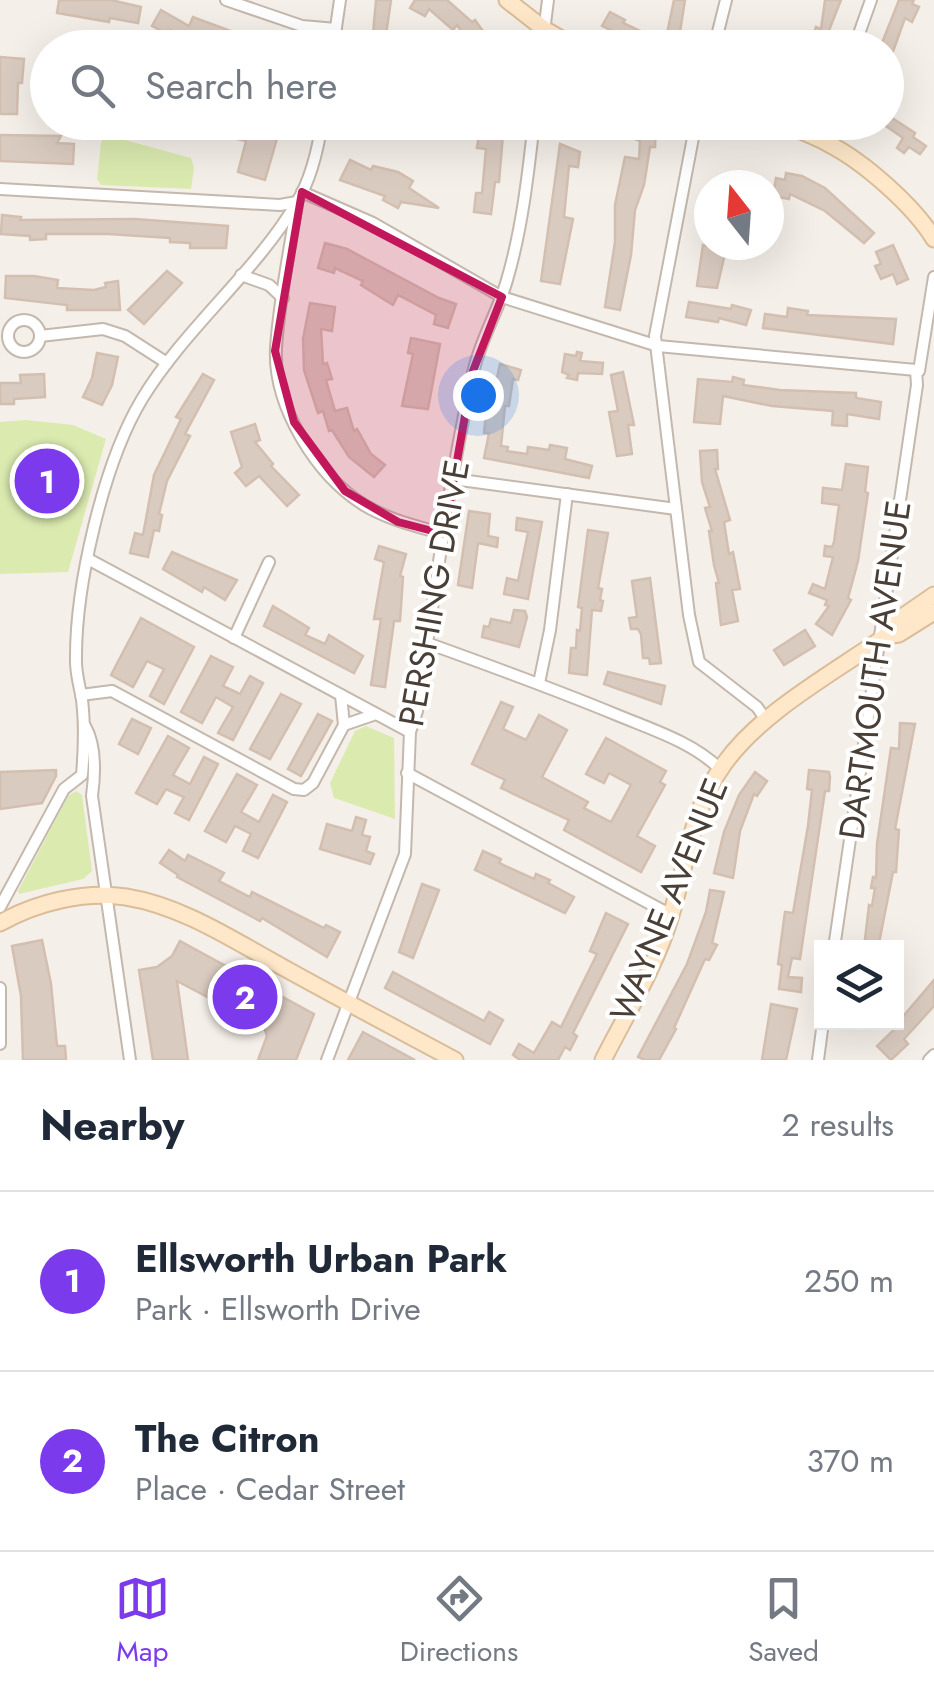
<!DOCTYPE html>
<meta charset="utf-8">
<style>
:root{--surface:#fff;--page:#f2f2f3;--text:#1f2937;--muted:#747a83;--line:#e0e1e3;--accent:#7c3aed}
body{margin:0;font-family:Jost,sans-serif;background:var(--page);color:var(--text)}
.controls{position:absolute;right:30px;bottom:30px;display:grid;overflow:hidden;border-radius:0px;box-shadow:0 10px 40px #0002}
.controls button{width:90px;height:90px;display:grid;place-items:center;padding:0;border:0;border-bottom:2px solid var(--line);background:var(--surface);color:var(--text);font:50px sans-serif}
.compass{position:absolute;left:694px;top:170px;width:90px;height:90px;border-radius:50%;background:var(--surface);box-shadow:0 10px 40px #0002;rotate:343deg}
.you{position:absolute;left:478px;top:395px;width:35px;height:35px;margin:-25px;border:8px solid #fff;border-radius:50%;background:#1a73e8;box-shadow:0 0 0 15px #1a73e833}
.badge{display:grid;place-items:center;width:65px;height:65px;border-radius:50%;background:var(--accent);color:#fff;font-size:32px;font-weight:700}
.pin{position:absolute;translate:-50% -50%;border:5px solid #fff;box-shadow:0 2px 10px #0006}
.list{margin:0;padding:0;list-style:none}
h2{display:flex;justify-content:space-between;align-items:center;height:130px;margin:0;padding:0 40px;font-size:42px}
h2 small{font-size:32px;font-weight:400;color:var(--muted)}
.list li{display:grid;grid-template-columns:65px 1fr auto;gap:30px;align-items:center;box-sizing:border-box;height:180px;padding:0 40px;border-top:2px solid var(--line)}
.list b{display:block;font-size:38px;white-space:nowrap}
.list p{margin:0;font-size:32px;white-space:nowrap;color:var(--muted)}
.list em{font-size:32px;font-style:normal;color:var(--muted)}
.icon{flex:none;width:55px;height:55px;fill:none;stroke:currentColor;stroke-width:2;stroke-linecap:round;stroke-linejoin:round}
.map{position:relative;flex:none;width:934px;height:1060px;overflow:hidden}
.search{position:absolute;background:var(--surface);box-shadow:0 10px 40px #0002;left:30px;right:30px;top:30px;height:110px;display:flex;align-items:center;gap:25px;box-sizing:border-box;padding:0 35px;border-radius:55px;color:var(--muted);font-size:38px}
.sheet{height:490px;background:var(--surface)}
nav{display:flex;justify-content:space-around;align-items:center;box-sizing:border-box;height:140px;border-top:2px solid var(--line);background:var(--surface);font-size:28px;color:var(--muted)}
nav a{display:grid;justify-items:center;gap:5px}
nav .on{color:var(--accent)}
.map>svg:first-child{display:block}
.green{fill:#dbebb0}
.building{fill:#dacbc0;stroke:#d3bfb0;stroke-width:2.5}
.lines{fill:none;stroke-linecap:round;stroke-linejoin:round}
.street-casing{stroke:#c4b8ad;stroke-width:14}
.secondary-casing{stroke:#dabd98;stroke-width:19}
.street{stroke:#fff;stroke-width:10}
.secondary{stroke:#ffe8c9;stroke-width:15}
.marked{fill:#c2185b;fill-opacity:0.2;stroke:#c2185b;stroke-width:8;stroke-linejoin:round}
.labels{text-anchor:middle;stroke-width:8;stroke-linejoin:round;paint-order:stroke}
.street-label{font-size:35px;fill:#493f36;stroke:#fff}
</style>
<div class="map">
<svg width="934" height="1060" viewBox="0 0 934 1060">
<rect width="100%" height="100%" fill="#f5efe9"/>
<!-- green -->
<g class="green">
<polygon points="110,136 191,158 194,168 191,189 101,185 97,179 101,143 103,138"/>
<polygon points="26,420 73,425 106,439 68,572 0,574 0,422"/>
<polygon points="366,726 394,738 395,819 334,798 330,783 355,731"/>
<polygon points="76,791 82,795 92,871 83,879 19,894 18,891 68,796"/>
</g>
<!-- building -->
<g class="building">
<polygon points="59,0 111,0 141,7 138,23 110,18 109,22 57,13"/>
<polygon points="376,0 391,0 384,48 366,48 367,33 373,34"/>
<polygon points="415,0 447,0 472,22 475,20 485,34 471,44 457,25 453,30 429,9 425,16 410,8"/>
<polygon points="674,0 685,0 679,38 674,48 664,48"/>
<polygon points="825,0 841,0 822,48 817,48 811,42 816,27 821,29"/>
<polygon points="899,0 914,0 912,4 919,7 912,22 905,18 886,71 886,48 880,48"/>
<polygon points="161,10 189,26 193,17 277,48 232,48 204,38 202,43 170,30 168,34 152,26"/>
<polygon points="610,12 625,20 623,23 649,35 644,46 602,26"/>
<polygon points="0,57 24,59 22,83 18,83 17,114 0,114"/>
<polygon points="886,114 915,133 913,137 926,146 920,154 909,147 904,153 897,148 903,138 886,126"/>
<polygon points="181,122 281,125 265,180 238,172 246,141 211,133 181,132"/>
<polygon points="481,122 504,122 499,182 495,182 491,214 474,212 476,193 482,193 486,149 477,148"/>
<polygon points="596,122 632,122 630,127 656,128 655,147 650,147 644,185 635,210 631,255 620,310 605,307 615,242 615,205 625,157 639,159 640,141"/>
<polygon points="0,135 61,136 57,143 74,144 73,164 0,161"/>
<polygon points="560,144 580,152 578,167 569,166 564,217 573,219 560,284 541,281"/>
<polygon points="350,160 371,170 373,166 398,172 413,181 409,188 439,208 401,202 398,208 383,200 385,196 340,180"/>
<polygon points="786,173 802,176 825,188 874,233 864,243 825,211 790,194 789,199 773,196 776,178 785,180"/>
<polygon points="2,215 21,217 20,220 135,219 228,226 226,248 190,248 190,243 170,242 170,238 108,234 46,234 46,239 30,240 30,236 1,234"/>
<polygon points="325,243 347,249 439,298 456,304 448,328 434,324 436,315 398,295 393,305 361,285 363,281 335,268 334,273 318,268"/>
<polygon points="703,245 726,249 717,288 697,286"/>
<polygon points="893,245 908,279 897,284 893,274 881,279 875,266 881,264 876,252"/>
<polygon points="167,271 182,283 144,324 128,310"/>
<polygon points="6,276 34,276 58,280 57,288 94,290 106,287 105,283 118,281 120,310 67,310 67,305 5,298"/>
<polygon points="689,302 731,309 732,305 751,310 746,325 719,318 718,322 686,317"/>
<polygon points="310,303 335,307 332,331 321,329 323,364 327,363 332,379 326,380 335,411 347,408 354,431 357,429 371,454 385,465 374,477 349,457 332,430 329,431 323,411 318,413 304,370 303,339"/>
<polygon points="788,308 808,311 807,315 896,319 893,344 763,328 765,314 787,317"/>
<polygon points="411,338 440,344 428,409 402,406 413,354 408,353"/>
<polygon points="577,352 582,353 580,361 603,363 602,374 578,373 577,380 567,378 569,375 562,372 565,354 576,356"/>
<polygon points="97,353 118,357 112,385 102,405 83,397 92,378"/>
<polygon points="500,364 521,370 518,380 513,379 509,406 505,406 501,446 508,447 507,451 527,454 528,447 549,450 550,445 567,448 565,459 592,466 589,478 484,458 489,433 484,433 486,414 489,414"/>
<polygon points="623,372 634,425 628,425 632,454 617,456 609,412 618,411 611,375"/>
<polygon points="44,374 45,397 14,399 14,404 0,404 0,383 21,383 20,375"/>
<polygon points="203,374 214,380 185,434 190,436 167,481 159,514 162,515 159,531 154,530 148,557 130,553 135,533 143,535 154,475 181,419 176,417"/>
<polygon points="733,377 744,380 743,385 780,390 856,393 856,398 881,402 879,419 847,414 847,426 832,425 833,411 772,406 723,396 720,424 694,422 698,379 732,382"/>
<polygon points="255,424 260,440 255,442 273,464 271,466 299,495 287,506 259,476 246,486 235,473 242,467 231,432"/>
<polygon points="717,450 718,469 715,469 730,520 724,522 729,554 733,552 740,589 732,590 738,621 721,625 716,583 719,583 714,565 709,531 712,531 705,508 710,507 702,482 700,451"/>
<polygon points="846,464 868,467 865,492 868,493 858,561 848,598 851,600 832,635 816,624 829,606 825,605 827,600 809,593 813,584 825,589 833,557 824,556 825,546 832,547 834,542 839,505 822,503 823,488 842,490"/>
<polygon points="469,511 490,514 488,536 498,538 497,547 478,543 472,588 458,585"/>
<polygon points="517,518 542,522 528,599 504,594 507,578 518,581 528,532 516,530"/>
<polygon points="588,530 608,533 598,588 602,589 600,600 603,601 601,611 592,610 587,675 569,673 571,648 576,648 577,630 580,631 582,608 578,607"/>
<polygon points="379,546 406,554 400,576 403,577 400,621 394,621 385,687 371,685 381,619 374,619 384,562 375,559"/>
<polygon points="172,552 237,580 225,600 204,587 202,592 163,569"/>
<polygon points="650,578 661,663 650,664 649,658 643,658 641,634 638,629 631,629 629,618 637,617 632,581"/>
<polygon points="273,606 309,628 305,635 325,644 329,635 363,656 354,673 264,626"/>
<polygon points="514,610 525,611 527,617 519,647 482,637 484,626 489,627 491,619 511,623"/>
<polygon points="141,618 194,647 164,704 150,696 164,669 147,661 133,687 111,675"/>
<polygon points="805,630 815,646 784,665 774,650"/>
<polygon points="211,656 233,667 223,686 240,694 250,676 263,683 233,740 218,733 233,707 216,697 202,723 181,712"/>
<polygon points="608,672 665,686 661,704 604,684"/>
<polygon points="281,694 301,704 270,759 250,749"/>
<polygon points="501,702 513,707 503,729 526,740 539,715 567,730 542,777 588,802 584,808 611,822 631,785 609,773 604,783 586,774 606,738 666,771 660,782 665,785 637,836 655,846 641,872 564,830 569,820 501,788 505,780 472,764"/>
<polygon points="318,714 332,721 301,776 288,769"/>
<polygon points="132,719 151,728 138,754 119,744"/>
<polygon points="900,723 915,724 895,829 899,830 896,872 893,872 878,948 864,948 869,905 872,906 875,888 871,888 873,877 876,878 877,844 891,748 899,749"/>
<polygon points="168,736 189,748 173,775 190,784 204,757 218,764 189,820 175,813 184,797 166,789 157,804 136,793"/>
<polygon points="56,770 56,776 42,803 0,809 0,772"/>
<polygon points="809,770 829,772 830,777 829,791 825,791 800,959 792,958 788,977 802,978 801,992 779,989 782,965 778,964 785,912 793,913 808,826 812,790 807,789"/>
<polygon points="755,772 767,781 757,796 754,794 740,831 733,878 714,873 724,832 739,795"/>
<polygon points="237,774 257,785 241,812 259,822 273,795 287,802 258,858 243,851 251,834 235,826 226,842 205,831"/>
<polygon points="356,817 366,820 362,835 370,837 366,851 374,854 370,864 320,849 327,824 352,831"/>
<polygon points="169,850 185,861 188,855 224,873 219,881 250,897 252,892 324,928 326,925 340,932 327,957 262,918 260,921 177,877 178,875 160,863"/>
<polygon points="483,851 501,859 499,863 534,879 536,874 550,880 548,883 574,897 565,913 475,870"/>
<polygon points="422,884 439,890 413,958 399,952"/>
<polygon points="710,890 724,892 712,943 717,945 709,960 705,959 674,1028 676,1029 659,1060 645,1060 638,1057 687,964 706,912"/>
<polygon points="606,913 628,924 573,1033 577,1036 570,1050 565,1047 558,1060 520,1060 513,1055 519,1044 534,1053 552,1022 561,1027 597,954 590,951"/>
<polygon points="42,940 51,984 57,1046 65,1046 66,1060 23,1060 21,996 12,946"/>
<polygon points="180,941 314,1014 296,1060 258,1060 267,1036 264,1027 177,981 188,1060 153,1060 139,970 157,967 172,956"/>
<polygon points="393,972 484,1021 489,1012 503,1020 490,1044 385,988"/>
<polygon points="934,980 934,1006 904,1039 908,1044 891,1060 877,1046 902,1022 900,1020"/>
<polygon points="771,1004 797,1009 786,1060 762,1060"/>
<polygon points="363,1032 415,1060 348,1060"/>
</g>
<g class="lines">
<defs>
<g id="street">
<polyline points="226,0 302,26 336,29"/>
<polyline points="333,48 340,0"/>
<polyline points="542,48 548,0"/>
<polyline points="714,48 726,0"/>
<polyline points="854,48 871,0"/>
<polyline points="696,122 655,336 689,615 699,662 757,707 766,720"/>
<polyline points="830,144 835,122"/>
<path d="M0,189L280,205L297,202C290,250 279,300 276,348C273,406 316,475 364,505C389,520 416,526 444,534"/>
<polyline points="302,192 373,223 502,297 658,346 916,370"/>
<polyline points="241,275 269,285 283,298"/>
<circle cx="24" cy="336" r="16"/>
<polyline points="40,336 103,329 125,336 167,363"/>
<polyline points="453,479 676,509"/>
<polyline points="88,559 410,732"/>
<polyline points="234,638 269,562"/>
<path d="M427,643C491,666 554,689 617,715C653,730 692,742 720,769"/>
<polyline points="539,683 550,630 567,494"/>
<polyline points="81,695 112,691 294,789 304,790 313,783 344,725 341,695"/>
<polyline points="344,725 376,714"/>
<path d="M85,726C96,745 95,774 92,796L130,1060"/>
<polyline points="407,773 671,915"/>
<path d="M0,907L64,789L82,775C84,751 85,724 82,700C80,687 76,675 76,662C75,587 103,464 142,399C185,328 256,272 297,202C311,179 318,149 322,122"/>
<polyline points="834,948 917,385 916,370 919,371 934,277"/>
<polyline points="0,988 0,1044"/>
<path d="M327,1060L405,854L410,732L417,711C434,599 448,484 473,373C480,340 498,312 507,280C522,229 528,175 534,122"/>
<polyline points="818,1060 823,1022"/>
<polyline points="929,1060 934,1055"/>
</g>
<g id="secondary">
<polyline points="507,0 544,29 577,48"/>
<path d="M778,122C795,129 813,135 829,144C864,162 914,206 934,239"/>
<polyline points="886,636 899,634 934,612"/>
<path d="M0,923C37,902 84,891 126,897C183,906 236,942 286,969C342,1000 399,1030 455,1060"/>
<path d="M603,1060C627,1013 656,966 671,915C687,863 691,809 724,764C761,712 833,673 886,636L892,624L934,595"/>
</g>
</defs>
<!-- street casing -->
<use href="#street" class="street-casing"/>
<!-- secondary casing -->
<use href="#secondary" class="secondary-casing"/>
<!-- street -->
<use href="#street" class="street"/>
<!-- secondary -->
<use href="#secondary" class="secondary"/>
</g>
<!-- marked area -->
<path class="marked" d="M302,192L502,297L473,371L444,534L398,522L345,491L294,422L275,351Z"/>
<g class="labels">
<!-- street labels -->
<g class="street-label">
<text transform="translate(434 593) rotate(-80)" y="12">PERSHING DRIVE</text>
<text transform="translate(875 670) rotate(-82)" y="12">DARTMOUTH AVENUE</text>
<text transform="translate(669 900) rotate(-68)" y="12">WAYNE AVENUE</text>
</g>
</g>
</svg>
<div class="controls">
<button><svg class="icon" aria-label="layers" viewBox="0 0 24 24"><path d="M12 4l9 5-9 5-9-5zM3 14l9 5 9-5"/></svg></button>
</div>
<svg class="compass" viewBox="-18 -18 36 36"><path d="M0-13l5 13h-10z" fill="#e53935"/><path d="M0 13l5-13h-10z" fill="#747a83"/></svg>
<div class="you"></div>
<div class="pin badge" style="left:47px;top:481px">1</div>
<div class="pin badge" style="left:245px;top:997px">2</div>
<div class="search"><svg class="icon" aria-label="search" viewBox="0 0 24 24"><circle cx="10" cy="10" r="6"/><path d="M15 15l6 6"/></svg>Search here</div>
</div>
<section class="sheet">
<h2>Nearby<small>2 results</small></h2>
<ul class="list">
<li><span class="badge">1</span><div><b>Ellsworth Urban Park</b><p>Park · Ellsworth Drive</p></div><em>250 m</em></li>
<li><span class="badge">2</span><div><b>The Citron</b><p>Place · Cedar Street</p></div><em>370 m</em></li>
</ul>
</section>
<nav>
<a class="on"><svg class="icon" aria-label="map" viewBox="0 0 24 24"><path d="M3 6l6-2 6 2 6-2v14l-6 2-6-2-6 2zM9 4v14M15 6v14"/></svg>Map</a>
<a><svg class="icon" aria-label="directions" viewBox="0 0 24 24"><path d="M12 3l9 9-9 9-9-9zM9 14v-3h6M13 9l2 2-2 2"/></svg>Directions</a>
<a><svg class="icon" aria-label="saved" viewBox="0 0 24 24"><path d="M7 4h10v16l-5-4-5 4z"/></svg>Saved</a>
</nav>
